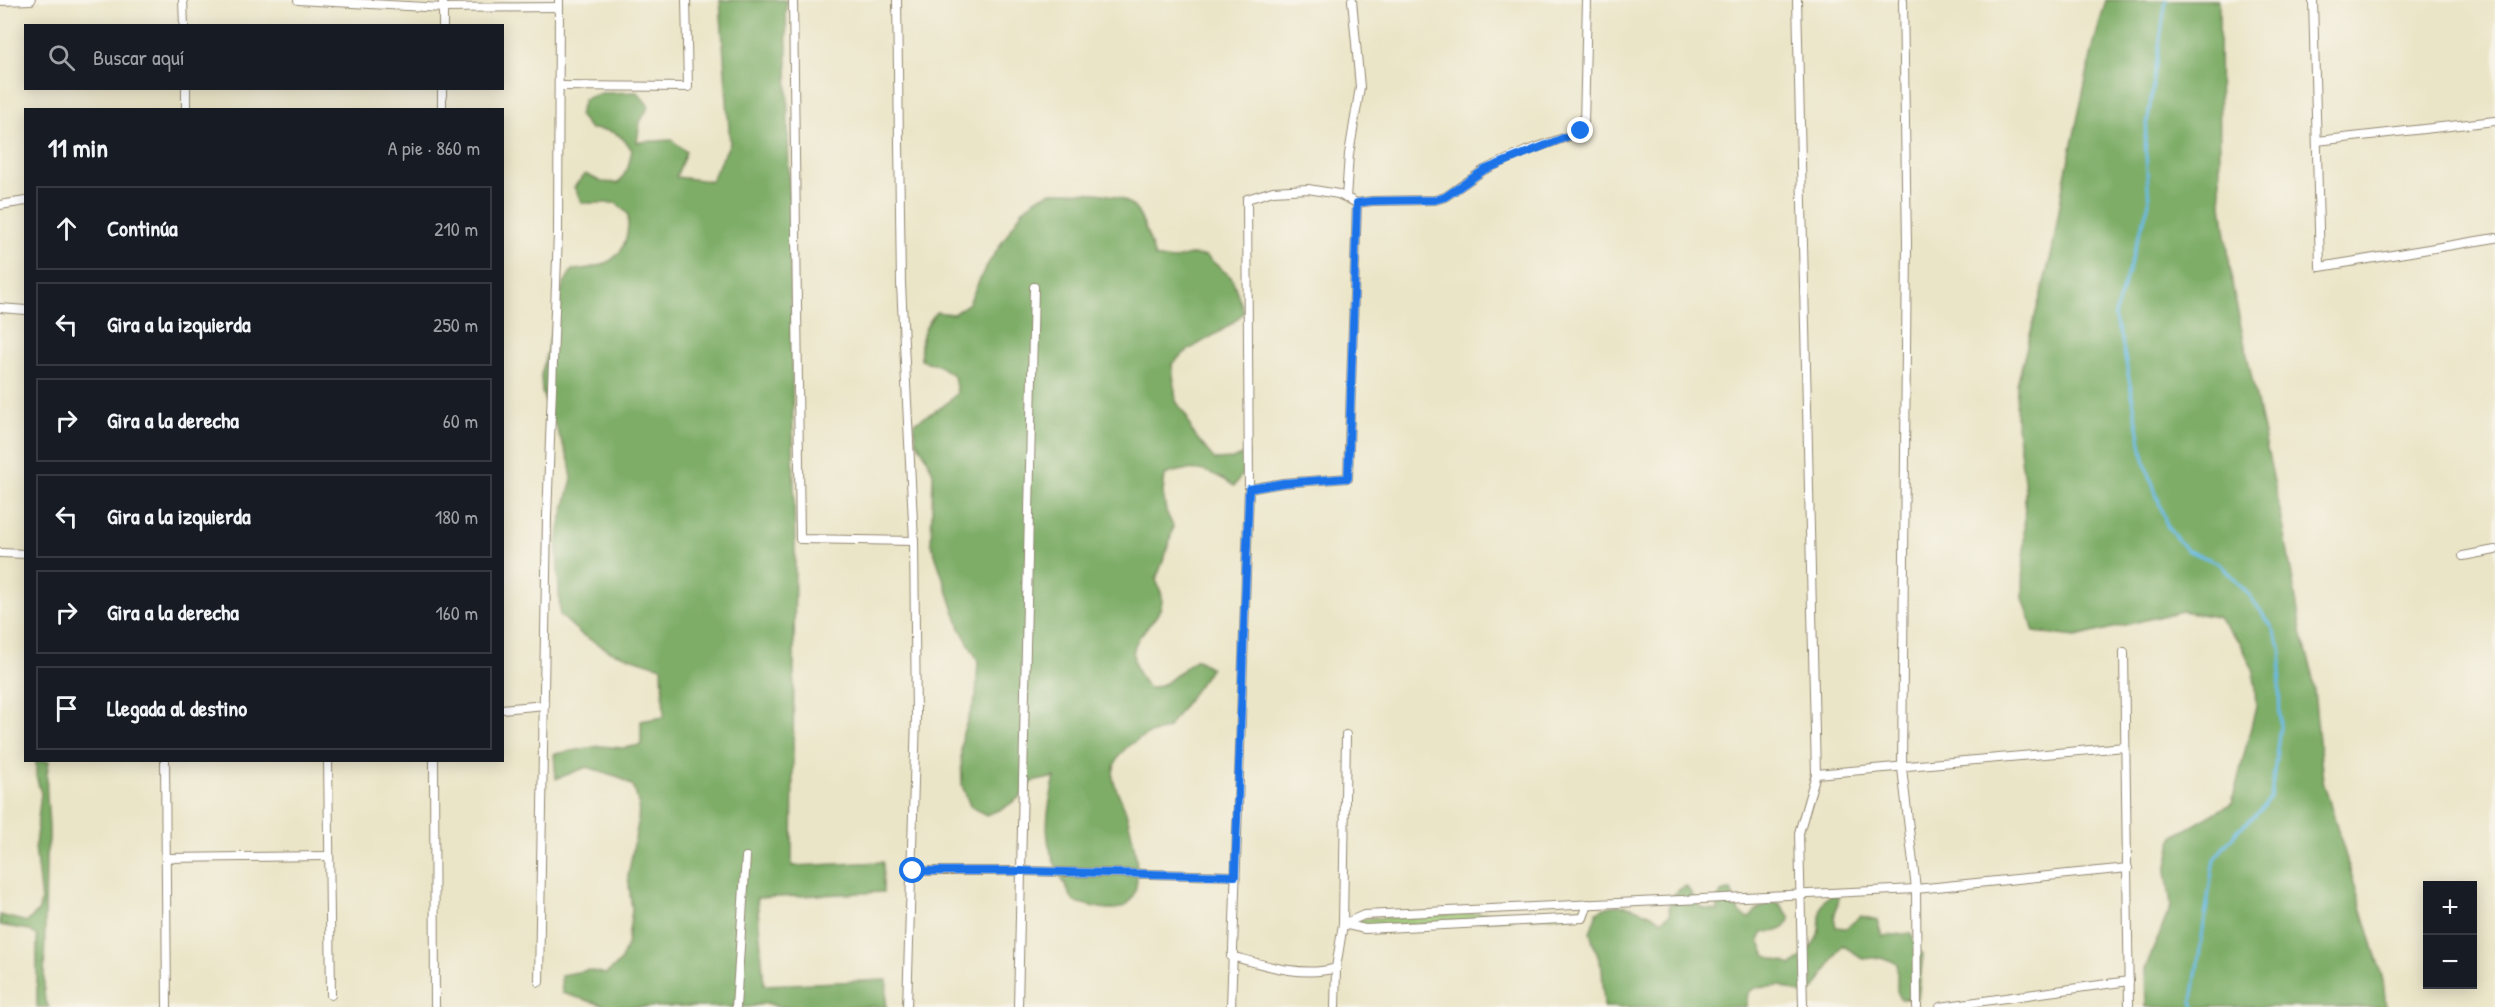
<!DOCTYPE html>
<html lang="es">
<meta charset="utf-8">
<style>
:root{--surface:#171b24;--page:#20242c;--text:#f1f3f6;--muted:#9ea1a6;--line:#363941}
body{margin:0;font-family:"Patrick Hand",sans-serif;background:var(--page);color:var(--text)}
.controls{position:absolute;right:18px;bottom:18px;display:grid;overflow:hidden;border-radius:0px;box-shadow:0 3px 15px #0003}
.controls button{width:54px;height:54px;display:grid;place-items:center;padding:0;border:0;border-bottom:2px solid var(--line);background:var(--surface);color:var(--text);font:30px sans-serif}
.stop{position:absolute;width:18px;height:18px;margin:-14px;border:4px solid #1a73e8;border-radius:50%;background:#fff}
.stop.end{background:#1a73e8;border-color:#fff;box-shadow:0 2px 6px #0008}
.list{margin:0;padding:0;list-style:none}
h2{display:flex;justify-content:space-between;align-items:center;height:78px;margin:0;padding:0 24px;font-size:26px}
h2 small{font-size:20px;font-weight:400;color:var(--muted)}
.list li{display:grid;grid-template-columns:39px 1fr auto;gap:18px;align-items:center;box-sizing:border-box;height:84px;margin:0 12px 12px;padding:0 12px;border:2px solid var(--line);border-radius:0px}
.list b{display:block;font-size:22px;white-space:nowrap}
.list em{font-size:20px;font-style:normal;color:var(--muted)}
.icon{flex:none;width:33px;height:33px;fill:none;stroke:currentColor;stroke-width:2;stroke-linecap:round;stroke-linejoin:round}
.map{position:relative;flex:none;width:2495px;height:1007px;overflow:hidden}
.search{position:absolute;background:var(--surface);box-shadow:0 3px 15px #0003;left:24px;top:24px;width:480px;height:66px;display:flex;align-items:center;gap:15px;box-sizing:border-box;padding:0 21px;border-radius:0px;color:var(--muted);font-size:22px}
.panel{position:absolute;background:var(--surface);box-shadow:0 3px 15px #0003;left:24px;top:108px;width:480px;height:654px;border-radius:0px}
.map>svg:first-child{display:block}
.green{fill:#9ec976;stroke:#6c7a4a;stroke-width:1.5}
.forest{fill:#7ead67;stroke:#5c6c42;stroke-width:1.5}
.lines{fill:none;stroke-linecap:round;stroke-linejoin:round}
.stream{stroke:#6cbce7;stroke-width:3}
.street-casing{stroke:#938873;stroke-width:10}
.street{stroke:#fff;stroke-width:8}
.route{stroke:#1a73e8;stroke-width:8}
</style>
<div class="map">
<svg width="2495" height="1007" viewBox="0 0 2495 1007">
<rect width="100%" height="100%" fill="#f7f3e8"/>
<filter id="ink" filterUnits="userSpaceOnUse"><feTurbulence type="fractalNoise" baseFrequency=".0167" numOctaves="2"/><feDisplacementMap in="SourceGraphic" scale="12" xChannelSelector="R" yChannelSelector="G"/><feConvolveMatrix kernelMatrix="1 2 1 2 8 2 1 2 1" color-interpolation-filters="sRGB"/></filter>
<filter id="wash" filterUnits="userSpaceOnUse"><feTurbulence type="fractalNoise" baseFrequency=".008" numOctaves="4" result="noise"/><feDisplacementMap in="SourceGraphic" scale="24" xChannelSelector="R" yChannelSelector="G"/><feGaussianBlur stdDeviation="1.35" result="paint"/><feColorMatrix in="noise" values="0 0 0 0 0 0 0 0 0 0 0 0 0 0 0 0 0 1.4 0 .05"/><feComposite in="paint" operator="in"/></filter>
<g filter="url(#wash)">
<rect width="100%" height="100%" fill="#ebe5c8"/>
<!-- green -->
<g class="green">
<polygon points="1579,909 1580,913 1577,915 1529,918 1527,915 1528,911"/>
<polygon points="1514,912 1515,916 1512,919 1360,927 1358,925 1360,919"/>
</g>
<!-- forest -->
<g class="forest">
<path d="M720,0H786L795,553L792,866L883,862V892L757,898L764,985L887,980L886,1007H778L767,1003L749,1007H609L562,993L561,975L588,970L606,974L620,962L627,945L632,910L628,876L638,823L639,804L633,786L619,777L587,767L556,779L554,754L600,746L623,748L641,745V721L664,717L662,667L612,652L582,635L560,615L557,547L559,529L572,479L569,460L542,392L541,375L563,285L572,270C611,268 630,255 628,214L616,203H582L574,187L585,174L602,182L619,183L628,168L632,150C619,131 612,130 590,129L579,115L584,99L601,93L637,92L649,106L640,122L637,142L672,140L686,152L676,177L711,181L730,143Z"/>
<polygon points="2106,0 2219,0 2220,189 2233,289 2284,529 2302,636 2312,671 2323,780 2383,980 2386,1007 2146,1007 2145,969 2171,906 2166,871 2173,837 2232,803 2256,707 2254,672 2240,642 2217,617 2182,611 2076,637 2034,632 2023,598 2025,489 2016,418 2017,384 2052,252 2063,186 2093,47"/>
<path d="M1052,192C1075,192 1121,189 1136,210C1145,222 1150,242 1155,257L1172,260L1190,255L1206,256L1232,278L1244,312C1223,336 1194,341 1172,364L1176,401L1187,417L1192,432L1215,460L1232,459L1248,453L1244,472L1234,486C1211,470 1192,464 1165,475L1163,493L1166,511L1173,526L1169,545L1156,580C1158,585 1162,592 1162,598C1163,631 1107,636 1149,689L1166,683L1196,659L1211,668L1167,729C1143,734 1113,748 1113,777C1114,788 1123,801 1126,812C1132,834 1153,907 1114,909C1102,910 1086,904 1074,902C1045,849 1041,836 1055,777L1032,782L1020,797L1004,808L986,815L970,806L962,785L961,749L963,733L976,697L978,661L960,628L931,543L933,473L926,456L916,441L914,423C931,412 944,409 957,393L954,376L938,365L921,360C919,339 924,328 936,312L953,314L969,303L984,270L1023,210L1037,198Z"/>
<path d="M36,761H49C43,787 50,812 49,839C49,845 46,851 46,857C45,902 45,946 44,991L45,1001L49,1007H37V936L29,930L0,925V915L27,922L39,910L41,901L35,846L41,793L36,776Z"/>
<path d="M1686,886C1698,901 1695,910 1718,911L1717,901L1721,893L1731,890C1736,903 1735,914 1750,918C1758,907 1765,903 1779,903L1790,917C1786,931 1777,933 1763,932L1759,941L1766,956L1792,965C1801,958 1812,949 1817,937C1825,918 1810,900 1840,892L1834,918L1836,927L1846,928L1861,916L1877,920L1882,936L1911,933L1917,949L1923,955L1918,999H1901L1897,991V963L1881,957L1864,959L1842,945L1814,990L1805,995L1781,986L1755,988L1748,993L1746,1007H1604L1602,968L1590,933L1597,912C1620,897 1640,910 1662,920L1670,914C1667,900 1673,892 1686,886Z"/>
</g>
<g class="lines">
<!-- stream -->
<polyline class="stream" points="2166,0 2145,138 2149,203 2114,317 2122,341 2144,459 2168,528 2186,550 2219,563 2250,596 2272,627 2282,651 2279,683 2280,726 2271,796 2260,811 2238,830 2214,859 2192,1001 2194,1007"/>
</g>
</g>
<g filter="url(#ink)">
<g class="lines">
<defs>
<g id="street">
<polyline points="183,0 184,26"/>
<polyline points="298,0 443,8 559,7"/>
<polyline points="443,0 443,26"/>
<polyline points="793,0 800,539 914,541"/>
<polyline points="897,0 901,284 914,541 916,717 907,1007"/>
<polyline points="1797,0 1816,774 1799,833 1803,1007"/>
<polyline points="1903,0 1907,244 1902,768 1916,889 1917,1007"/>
<polyline points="2313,0 2320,267 2495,238"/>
<polyline points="0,1 31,0"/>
<polyline points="559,86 688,87 686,0"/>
<polyline points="186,88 186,110"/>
<polyline points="442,110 442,88"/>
<polyline points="2317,141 2495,121"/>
<polyline points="1346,198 1349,154 1360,87 1352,0"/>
<polyline points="0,205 26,201"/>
<polyline points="0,308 26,310"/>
<polyline points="1249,489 1283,483 1348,478 1357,203"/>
<polyline points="0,553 26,554"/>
<polyline points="2463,556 2495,550"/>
<polyline points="2124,652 2129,1007"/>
<polyline points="502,709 545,705"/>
<polyline points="165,760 167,1007"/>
<polyline points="328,760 331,995"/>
<polyline points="434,760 435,1007"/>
<polyline points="1816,774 2125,747"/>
<polyline points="166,858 328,856"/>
<polyline points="913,871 1022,871 1235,876"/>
<polyline points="1343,924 1364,915 1916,889 2128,868"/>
<polyline points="1343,924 1365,929 1583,918 1588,904"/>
<path d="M1231,956C1264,965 1302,978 1336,968L1343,924L1346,735"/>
<polyline points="539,982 547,517 558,233 559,0"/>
<polyline points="736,1007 746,857"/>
<polyline points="1018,1007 1034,287"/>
<polyline points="1231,1007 1249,489 1247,199 1273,191 1308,189 1338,194 1357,203 1372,201 1435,200 1445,197 1484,170 1526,151 1578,133 1584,124 1587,0"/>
<polyline points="1335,1007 1336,968"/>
<polyline points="1940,1007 2129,981"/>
</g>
</defs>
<!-- street casing -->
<use href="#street" class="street-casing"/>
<!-- street -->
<use href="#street" class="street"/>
</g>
</g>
<g class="lines" filter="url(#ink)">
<!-- route -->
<polyline class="route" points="913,871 1022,871 1235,876 1249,489 1283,483 1348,478 1357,203 1372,201 1435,200 1445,197 1484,170 1581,131"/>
</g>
</svg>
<div class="controls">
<button>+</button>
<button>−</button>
</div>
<div class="stop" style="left:913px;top:871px"></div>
<div class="stop end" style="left:1581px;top:131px"></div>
<div class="search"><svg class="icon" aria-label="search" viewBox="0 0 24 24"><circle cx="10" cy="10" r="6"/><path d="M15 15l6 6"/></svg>Buscar aquí</div>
<section class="panel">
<h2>11 min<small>A pie · 860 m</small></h2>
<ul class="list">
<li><svg class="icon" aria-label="ahead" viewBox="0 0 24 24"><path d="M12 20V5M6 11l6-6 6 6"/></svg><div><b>Continúa</b></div><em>210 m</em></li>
<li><svg class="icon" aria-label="left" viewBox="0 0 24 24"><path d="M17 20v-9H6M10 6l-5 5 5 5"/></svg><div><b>Gira a la izquierda</b></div><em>250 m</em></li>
<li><svg class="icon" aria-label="right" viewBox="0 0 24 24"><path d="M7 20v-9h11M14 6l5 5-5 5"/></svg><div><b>Gira a la derecha</b></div><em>60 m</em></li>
<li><svg class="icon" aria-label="left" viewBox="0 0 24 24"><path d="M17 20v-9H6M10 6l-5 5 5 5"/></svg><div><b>Gira a la izquierda</b></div><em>180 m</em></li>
<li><svg class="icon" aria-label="right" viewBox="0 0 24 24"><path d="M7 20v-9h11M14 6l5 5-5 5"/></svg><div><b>Gira a la derecha</b></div><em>160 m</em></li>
<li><svg class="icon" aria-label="arrive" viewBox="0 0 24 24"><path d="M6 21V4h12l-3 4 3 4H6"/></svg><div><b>Llegada al destino</b></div></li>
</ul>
</section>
</div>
